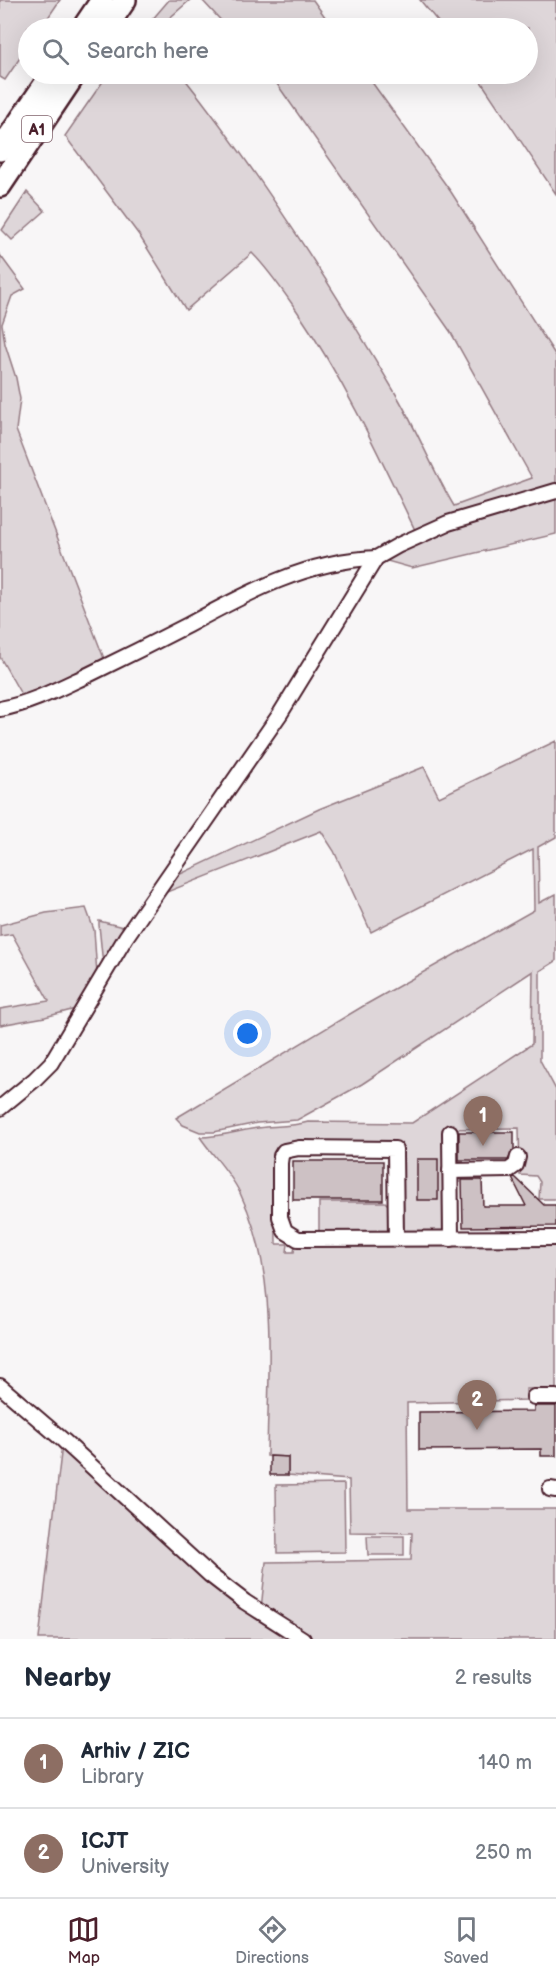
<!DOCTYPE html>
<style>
:root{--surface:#fff;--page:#f6f6f7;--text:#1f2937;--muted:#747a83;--line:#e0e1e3;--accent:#4a1f2b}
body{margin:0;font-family:"Balsamiq Sans",sans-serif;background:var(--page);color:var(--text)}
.you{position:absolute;left:248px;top:1034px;width:21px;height:21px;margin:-15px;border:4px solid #fff;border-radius:50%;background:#1a73e8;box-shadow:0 0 0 9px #1a73e833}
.badge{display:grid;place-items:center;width:39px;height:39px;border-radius:50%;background:var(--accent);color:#fff;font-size:20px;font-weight:700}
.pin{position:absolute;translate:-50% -50px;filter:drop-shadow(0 2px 3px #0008)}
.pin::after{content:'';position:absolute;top:32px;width:21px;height:18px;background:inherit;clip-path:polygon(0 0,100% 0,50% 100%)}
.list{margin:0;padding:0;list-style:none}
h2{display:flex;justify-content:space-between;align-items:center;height:78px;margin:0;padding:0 24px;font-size:26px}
h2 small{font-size:20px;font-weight:400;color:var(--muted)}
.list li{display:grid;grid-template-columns:39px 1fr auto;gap:18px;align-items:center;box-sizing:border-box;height:90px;padding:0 24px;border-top:2px solid var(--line)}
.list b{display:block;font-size:22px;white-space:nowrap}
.list p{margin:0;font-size:20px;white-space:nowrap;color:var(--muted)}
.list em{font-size:20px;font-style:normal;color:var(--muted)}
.icon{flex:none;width:33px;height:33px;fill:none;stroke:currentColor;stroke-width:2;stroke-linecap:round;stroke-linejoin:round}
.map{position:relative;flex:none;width:556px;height:1639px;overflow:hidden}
.search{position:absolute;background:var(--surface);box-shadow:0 6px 24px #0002;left:18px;right:18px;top:18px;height:66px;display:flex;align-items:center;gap:15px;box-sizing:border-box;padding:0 21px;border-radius:33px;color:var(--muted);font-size:22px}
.sheet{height:258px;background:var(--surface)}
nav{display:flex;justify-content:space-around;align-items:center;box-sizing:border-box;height:84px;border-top:2px solid var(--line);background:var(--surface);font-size:16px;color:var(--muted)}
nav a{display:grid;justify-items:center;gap:3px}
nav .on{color:var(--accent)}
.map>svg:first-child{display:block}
.green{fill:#ded6d9;stroke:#947a82;stroke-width:1.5}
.building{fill:#cdc1c4;stroke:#4a1f2b;stroke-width:1.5}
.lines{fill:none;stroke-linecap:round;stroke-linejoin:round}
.minor-casing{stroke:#4a1f2b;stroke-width:18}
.highway-casing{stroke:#4a1f2b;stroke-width:26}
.minor{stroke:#fff;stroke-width:14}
.highway{stroke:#fff;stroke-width:21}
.labels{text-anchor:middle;stroke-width:4.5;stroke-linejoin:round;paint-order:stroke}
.shield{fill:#fff;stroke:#80626b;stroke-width:1.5}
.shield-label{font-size:16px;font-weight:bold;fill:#4a1f2b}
</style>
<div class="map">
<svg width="556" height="1639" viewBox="0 0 556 1639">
<rect width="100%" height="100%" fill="#f8f6f7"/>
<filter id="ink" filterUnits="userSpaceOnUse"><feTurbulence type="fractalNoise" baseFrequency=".0167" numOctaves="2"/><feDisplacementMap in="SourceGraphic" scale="12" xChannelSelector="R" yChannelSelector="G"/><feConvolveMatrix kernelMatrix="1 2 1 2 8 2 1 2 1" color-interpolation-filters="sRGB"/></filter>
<g filter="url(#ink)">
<!-- green -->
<g class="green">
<polygon points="0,0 60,0 41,28 28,28 28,46 5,80 0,77"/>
<polygon points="169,0 190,0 165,22 162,28 145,28"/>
<polygon points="202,0 313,0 333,28 228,28"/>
<polygon points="420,0 556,0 556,194 476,74 528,74 528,28 443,28"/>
<path d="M108,74H181C261,174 332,286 397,396C418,432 433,471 454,506L532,478L450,331L270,74H366L451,192L556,356V487L448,517L415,530C379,455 344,380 297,311C283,291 269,270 252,253L186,310L139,235L65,136Z"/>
<polygon points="27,192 45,211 12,240 2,230"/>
<polygon points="0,255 25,289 12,296 2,324 5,344 16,378 20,399 16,430 105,661 37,692 22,696 0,657"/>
<polygon points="556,497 556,534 412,568 387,561 402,549 430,535"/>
<path d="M556,741V837L538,847L539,903L556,894V961L540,971V1060L556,1090V1199H539L540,1182L536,1176L520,1175L519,1128L446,1129L447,1229L442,1234L405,1235L401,1230V1144L286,1143L275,1152L276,1244H288L287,1252H294L295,1245L556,1244V1389H526V1400L407,1403L408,1509H556V1639H312L261,1609L266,1562L411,1560L412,1533L350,1532L349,1480L288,1475V1457L267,1456C268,1369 279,1273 240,1193C230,1172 213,1156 200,1137C222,1137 243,1129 266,1127C280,1126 294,1126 308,1122L412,1123L532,1044L533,971L362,1084L297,1120L257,1123L214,1132H200L183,1125L176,1118L365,1005L534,910L533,849L371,932L334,851L321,831L162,894L174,877L319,809L424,767L439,797Z"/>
<polygon points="86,908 94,930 97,975 79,1008 45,1017 0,1025 0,1009 49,1001 12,934 0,936 0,925 46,913"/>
<polygon points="99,921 127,928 103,965 99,925"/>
<polygon points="319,1202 385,1202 390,1207 390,1228 388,1233 319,1235"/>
<polygon points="62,1445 297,1639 39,1639"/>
<polygon points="344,1484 345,1552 277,1553 276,1485"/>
<polygon points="367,1536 404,1536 404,1555 368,1555"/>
</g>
<!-- building -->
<g class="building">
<polygon points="459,1132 514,1132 514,1149 508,1160 459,1160"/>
<rect x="417" y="1159" width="21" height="41"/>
<rect x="293" y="1161" width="90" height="39"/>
<polygon points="515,1177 544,1205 556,1205 556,1226 463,1227 462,1180 482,1180 483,1206 526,1206 512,1178"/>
<polygon points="534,1406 556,1406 556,1456 541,1456 541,1449 419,1450 419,1412 534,1411"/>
<polygon points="270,1456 288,1457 288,1475 270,1475"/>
</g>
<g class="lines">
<defs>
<g id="minor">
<path d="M0,709C32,703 60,688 90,674C123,658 155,642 188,625C247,593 308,560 376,558"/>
<polyline points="0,1108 34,1080 51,1063 126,937 280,714 376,558 399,545 448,523 556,491"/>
<polyline points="450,1132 451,1239"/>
<polyline points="450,1171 509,1170 516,1165 518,1157"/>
<polyline points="396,1239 395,1149 299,1148 284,1151 281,1156 280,1163 280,1217 285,1231 298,1239 556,1238"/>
<polyline points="0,1386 64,1441 210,1575 245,1602 303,1639"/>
<polyline points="534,1397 556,1397"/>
<polyline points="550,1489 556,1490"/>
</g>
<g id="highway">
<polyline points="83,28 102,0"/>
<polyline points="106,28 125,0"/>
<polyline points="0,150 52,74"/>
<polyline points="0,186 75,74"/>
</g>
</defs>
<!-- minor casing -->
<use href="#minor" class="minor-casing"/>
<!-- highway casing -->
<use href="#highway" class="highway-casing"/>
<!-- minor -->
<use href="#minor" class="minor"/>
<!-- highway -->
<use href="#highway" class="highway"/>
</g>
</g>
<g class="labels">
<!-- shield labels -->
<rect class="shield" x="22" y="116" width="30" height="26" rx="4.5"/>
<g class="shield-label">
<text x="37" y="135">A1</text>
</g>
</g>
</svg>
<div class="you"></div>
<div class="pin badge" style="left:483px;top:1146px;background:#8d6e63">1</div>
<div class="pin badge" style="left:477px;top:1430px;background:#8d6e63">2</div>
<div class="search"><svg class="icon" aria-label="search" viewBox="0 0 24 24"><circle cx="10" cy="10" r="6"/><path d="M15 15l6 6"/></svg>Search here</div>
</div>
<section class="sheet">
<h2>Nearby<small>2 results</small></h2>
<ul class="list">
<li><span class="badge" style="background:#8d6e63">1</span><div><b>Arhiv / ZIC</b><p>Library</p></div><em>140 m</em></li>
<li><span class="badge" style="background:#8d6e63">2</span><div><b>ICJT</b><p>University</p></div><em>250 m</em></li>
</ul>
</section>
<nav>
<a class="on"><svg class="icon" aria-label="map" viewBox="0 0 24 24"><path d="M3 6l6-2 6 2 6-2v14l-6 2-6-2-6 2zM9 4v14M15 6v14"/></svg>Map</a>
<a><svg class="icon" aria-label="directions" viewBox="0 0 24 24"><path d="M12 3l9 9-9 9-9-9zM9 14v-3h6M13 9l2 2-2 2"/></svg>Directions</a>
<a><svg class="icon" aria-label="saved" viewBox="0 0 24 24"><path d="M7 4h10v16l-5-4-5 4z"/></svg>Saved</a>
</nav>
